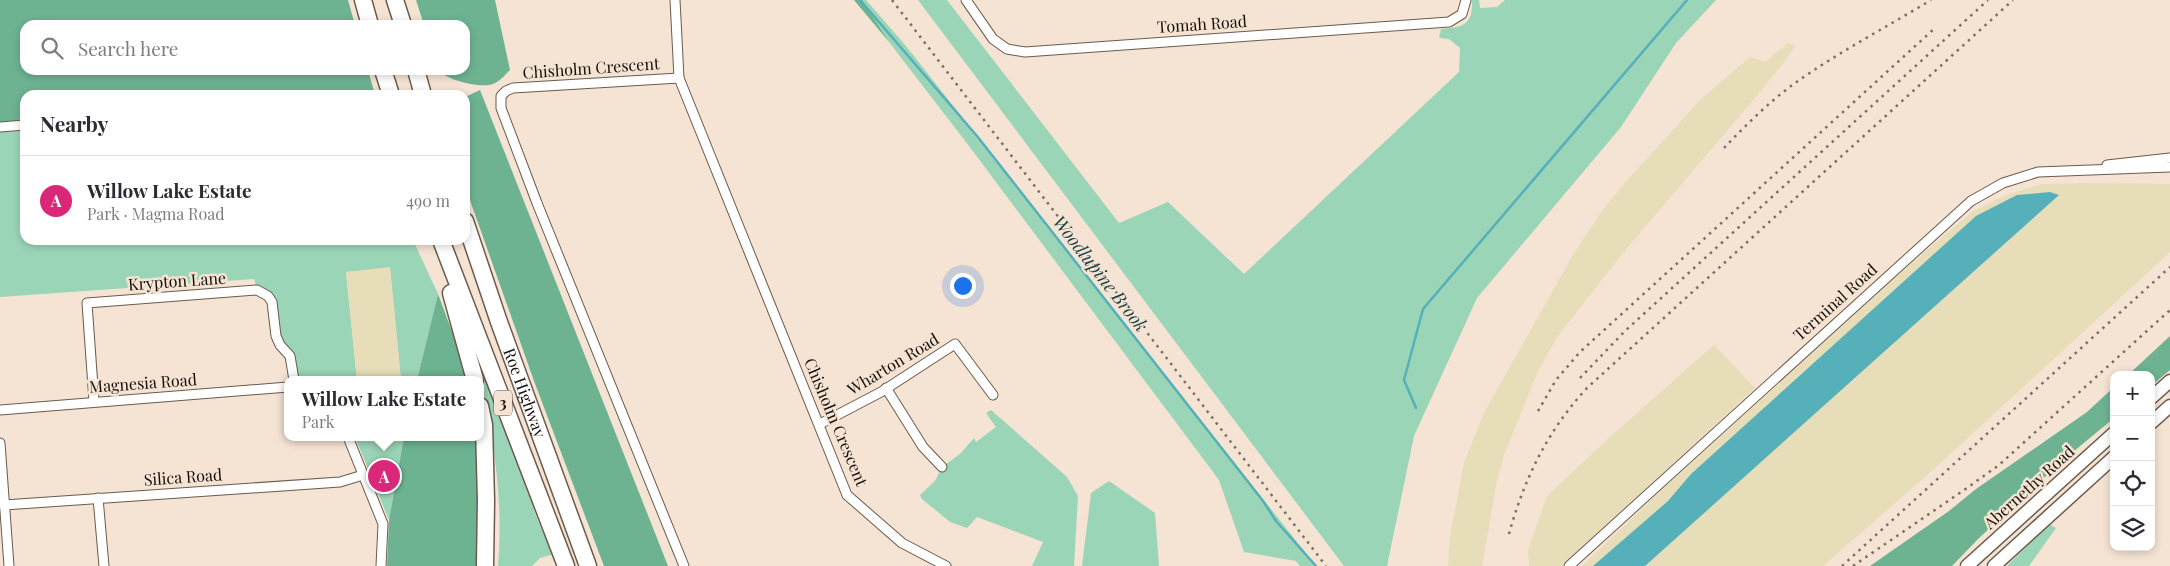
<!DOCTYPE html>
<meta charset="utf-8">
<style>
:root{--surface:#fff;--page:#f7f7f7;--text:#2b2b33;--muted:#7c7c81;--line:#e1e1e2;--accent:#db2777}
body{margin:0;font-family:"Playfair Display",serif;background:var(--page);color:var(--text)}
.controls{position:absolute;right:15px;bottom:15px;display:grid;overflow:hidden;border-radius:10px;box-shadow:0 2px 8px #0003}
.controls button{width:45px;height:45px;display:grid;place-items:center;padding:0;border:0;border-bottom:1px solid var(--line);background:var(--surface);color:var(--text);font:25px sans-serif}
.you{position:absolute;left:962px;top:285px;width:18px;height:18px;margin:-12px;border:4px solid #fff;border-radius:50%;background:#1a73e8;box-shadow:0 0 0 8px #1a73e833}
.badge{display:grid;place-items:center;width:32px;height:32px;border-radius:50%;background:var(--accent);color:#fff;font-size:16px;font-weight:700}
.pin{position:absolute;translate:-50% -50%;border:2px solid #fff;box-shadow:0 1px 5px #0006}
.popup{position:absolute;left:284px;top:376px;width:200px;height:65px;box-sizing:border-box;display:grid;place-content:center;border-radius:10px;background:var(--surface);filter:drop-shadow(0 1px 4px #0005);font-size:16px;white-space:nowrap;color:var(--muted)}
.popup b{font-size:19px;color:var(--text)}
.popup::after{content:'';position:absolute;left:50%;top:100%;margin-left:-10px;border:10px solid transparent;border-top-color:var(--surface)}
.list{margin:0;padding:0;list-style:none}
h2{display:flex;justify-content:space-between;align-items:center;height:65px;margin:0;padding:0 20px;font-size:21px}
h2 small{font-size:16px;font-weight:400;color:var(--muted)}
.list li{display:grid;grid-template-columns:32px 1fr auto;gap:15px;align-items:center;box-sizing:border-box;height:90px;padding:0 20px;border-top:1px solid var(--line)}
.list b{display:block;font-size:19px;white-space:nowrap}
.list p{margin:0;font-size:16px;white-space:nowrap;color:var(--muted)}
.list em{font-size:16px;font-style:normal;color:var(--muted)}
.icon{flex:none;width:28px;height:28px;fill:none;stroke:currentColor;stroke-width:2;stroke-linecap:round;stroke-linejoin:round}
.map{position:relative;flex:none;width:2170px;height:566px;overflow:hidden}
.search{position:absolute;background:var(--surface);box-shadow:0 2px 8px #0003;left:20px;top:20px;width:450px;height:55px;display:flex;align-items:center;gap:12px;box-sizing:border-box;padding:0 18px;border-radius:15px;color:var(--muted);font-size:19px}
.panel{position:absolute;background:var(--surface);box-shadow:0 2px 8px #0003;left:20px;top:90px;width:450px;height:155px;border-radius:15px}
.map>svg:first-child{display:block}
.green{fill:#9bd5b7}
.forest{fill:#6db391}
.sand{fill:#e7ddb8}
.water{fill:#55b0ba}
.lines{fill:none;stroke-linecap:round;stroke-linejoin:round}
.stream{stroke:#55b0ba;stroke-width:2.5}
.minor-casing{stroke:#6a5b4c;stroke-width:11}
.secondary-casing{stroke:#6a5b4c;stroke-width:15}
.motorway-casing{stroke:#6a5b4c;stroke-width:19}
.minor{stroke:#fff;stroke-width:9}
.secondary{stroke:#fff;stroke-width:12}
.motorway{stroke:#fff;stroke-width:16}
.rail{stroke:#7a6f64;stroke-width:2.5;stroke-dasharray:2.5 5;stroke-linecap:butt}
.labels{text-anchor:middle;stroke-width:5;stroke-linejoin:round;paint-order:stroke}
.shield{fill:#f5e3d3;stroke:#584f46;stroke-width:1}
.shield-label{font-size:15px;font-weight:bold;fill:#150f09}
.street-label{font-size:16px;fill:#150f09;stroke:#f5e3d3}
.water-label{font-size:18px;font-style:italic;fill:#153f44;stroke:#f5e3d3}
</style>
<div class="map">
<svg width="2170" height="566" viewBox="0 0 2170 566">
<rect width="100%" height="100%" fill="#f5e3d3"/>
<!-- green -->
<g class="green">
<polygon points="861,0 866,0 906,46 1316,566 1300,566 1296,561 1244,552 1219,480 969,146 889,42"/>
<path d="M918,0H947L1119,223L1168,202L1244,274L1459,72L1460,48L1449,39L1439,38L1441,29C1464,27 1473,25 1472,0H1479L1480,8L1497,7L1505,0H1716L1676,43L1621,127L1477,298L1414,436L1387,566H1344Z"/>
<polygon points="25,125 25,240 413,240 438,294 417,380 401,380 390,268 346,272 357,380 294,380 293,367 280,345 272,302 257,290 254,279 0,297 0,127"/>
<path d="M465,324L530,489C530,507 545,539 555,554L540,558L532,566H498C505,482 488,404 465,324Z"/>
<polygon points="991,410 1067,477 1078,496 1074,566 1032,566 1043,542 977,517 967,528 950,522 922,499 920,495 935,481 942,467 960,454 974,438 976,442 996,427 986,413"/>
<polygon points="355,437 404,437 389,520"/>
<polygon points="1109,481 1155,513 1159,566 1082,566 1091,493"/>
<polygon points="2049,524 2056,528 2029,566 2007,566"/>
</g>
<!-- forest -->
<g class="forest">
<polygon points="0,0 348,0 355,25 25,25 25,70 368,70 375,95 25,95 25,125 0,127"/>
<path d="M416,0H495L510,70C506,74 501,80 495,83C484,90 445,80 439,70H465V25H424Z"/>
<polygon points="854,0 862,0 889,42"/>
<polygon points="480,90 668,566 604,566 534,381 465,186 465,97"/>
<polygon points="438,294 466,369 468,380 417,380"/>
<polygon points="2170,336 2170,370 2151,386 2151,375 2128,375"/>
<polygon points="2114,387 2114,418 2062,461 1978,539 1952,566 1870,566 1949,511 1976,489 2087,412"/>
<polygon points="404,437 477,437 480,550 479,566 387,566 389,520"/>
</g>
<!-- sand -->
<g class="sand">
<polygon points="1788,43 1796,46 1766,85 1627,248 1557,337 1537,373 1504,455 1497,481 1482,566 1448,566 1450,536 1464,463 1484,413 1574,253 1602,211 1624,184 1700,100 1750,57 1765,62"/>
<polygon points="2085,183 2170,184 2170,252 1934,469 1823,566 1582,566 1664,488 1914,261 1973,211 2006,195 2042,184"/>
<polygon points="390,267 401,380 357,380 346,272"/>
<polygon points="1714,345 1755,388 1561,566 1529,566 1528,550 1547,496 1611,436"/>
</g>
<!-- water -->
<polygon class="water" points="2050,192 2059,195 1645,566 1593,566 1668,501 1691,474 1976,216 2017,195"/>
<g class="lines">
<!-- stream -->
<g class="stream">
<polyline points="860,0 977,136 1263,501 1276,521 1316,566"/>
<polyline points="1416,408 1404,380 1423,309 1687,0"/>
</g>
<defs>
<g id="minor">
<polyline points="675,0 679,78"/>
<polyline points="966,0 993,39 1007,49 1025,52 1449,22 1462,14 1466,0"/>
<polyline points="0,127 25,125"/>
<polyline points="2107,165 2170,158"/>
<polyline points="886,388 923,447 942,467"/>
<polyline points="94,401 87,303 257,290 268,296 272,302 276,336 280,345 290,356 294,380"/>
<polyline points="0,410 288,387"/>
<polyline points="820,424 881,392 955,344 993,395"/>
<polyline points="348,437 383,524 381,566"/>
<polyline points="0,443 9,566"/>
<polyline points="98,498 104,566"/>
<polyline points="4,505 340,482 363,475"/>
<polyline points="684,566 537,203 501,108 501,96 506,91 513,88 679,78 847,495 902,543 946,566"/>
<polyline points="1569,566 1971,201 2003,183 2038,172 2170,167"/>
</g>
<g id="secondary">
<polyline points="2151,398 2170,381"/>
<polyline points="2151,423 2170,406"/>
<polyline points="1967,566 2114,433"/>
<polyline points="1994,566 2114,457"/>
</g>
<g id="motorway">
<polyline points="363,0 370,25"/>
<polyline points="395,0 403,25"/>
<polyline points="383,70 391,95"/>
<polyline points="416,70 423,95"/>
<path id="s1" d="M465,221L499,322L588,566"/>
<polyline points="441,240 566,566"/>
<polyline points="451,293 475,380"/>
<polyline points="480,406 484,425 486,501 485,566"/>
</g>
</defs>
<!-- minor casing -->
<use href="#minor" class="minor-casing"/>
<!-- secondary casing -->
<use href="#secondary" class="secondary-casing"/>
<!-- motorway casing -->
<use href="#motorway" class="motorway-casing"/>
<!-- minor -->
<use href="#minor" class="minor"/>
<!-- secondary -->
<use href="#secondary" class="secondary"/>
<!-- motorway -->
<use href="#motorway" class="motorway"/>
<!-- rail -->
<g class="rail">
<polyline points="892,0 1326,566"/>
<path d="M1724,148C1745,126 1767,104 1791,86C1835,54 1885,28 1931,0"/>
<polyline points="1580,378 1625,331 1988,0"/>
<polyline points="1538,411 1556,380 1580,352 1935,28"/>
<path d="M1509,534C1524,479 1548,430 1587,388L2013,0"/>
<polyline points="1842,566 2170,267"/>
<polyline points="1853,566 1967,488 1999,465 2170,310"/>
</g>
</g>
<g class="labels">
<!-- shield labels -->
<rect class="shield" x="494" y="390.5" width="18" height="25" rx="4"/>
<g class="shield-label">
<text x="503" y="408">3</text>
</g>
<!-- street labels -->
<g class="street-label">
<text transform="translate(1202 24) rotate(-4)" y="6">Tomah Road</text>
<text transform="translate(591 68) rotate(-4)" y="6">Chisholm Crescent</text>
<text transform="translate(177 281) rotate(-4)" y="6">Krypton Lane</text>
<text transform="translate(1835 302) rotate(-42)" y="6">Terminal Road</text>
<text transform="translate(893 364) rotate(-31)" y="6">Wharton Road</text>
<text transform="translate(143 383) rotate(-4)" y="6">Magnesia Road</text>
<text dy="6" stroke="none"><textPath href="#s1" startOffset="182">Roe Highway</textPath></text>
<text transform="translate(836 422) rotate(67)" y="6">Chisholm Crescent</text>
<text transform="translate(183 477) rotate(-4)" y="6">Silica Road</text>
<text transform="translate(2029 487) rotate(-42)" y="6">Abernethy Road</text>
</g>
<!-- water labels -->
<g class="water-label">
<text transform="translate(1100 274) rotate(52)" y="6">Woodlupine Brook</text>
</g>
</g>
</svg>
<div class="controls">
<button>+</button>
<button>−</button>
<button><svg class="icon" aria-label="locate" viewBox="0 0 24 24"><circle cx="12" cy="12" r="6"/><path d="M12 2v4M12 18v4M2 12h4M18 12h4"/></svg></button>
<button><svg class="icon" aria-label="layers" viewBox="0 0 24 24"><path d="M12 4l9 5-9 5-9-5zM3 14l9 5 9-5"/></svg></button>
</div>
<div class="you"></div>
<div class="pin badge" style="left:384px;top:476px">A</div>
<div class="popup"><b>Willow Lake Estate</b>Park</div>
<div class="search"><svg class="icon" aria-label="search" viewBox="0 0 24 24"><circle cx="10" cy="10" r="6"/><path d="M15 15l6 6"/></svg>Search here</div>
<section class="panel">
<h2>Nearby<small></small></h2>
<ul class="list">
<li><span class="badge">A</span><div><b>Willow Lake Estate</b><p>Park · Magma Road</p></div><em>490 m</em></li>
</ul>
</section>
</div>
